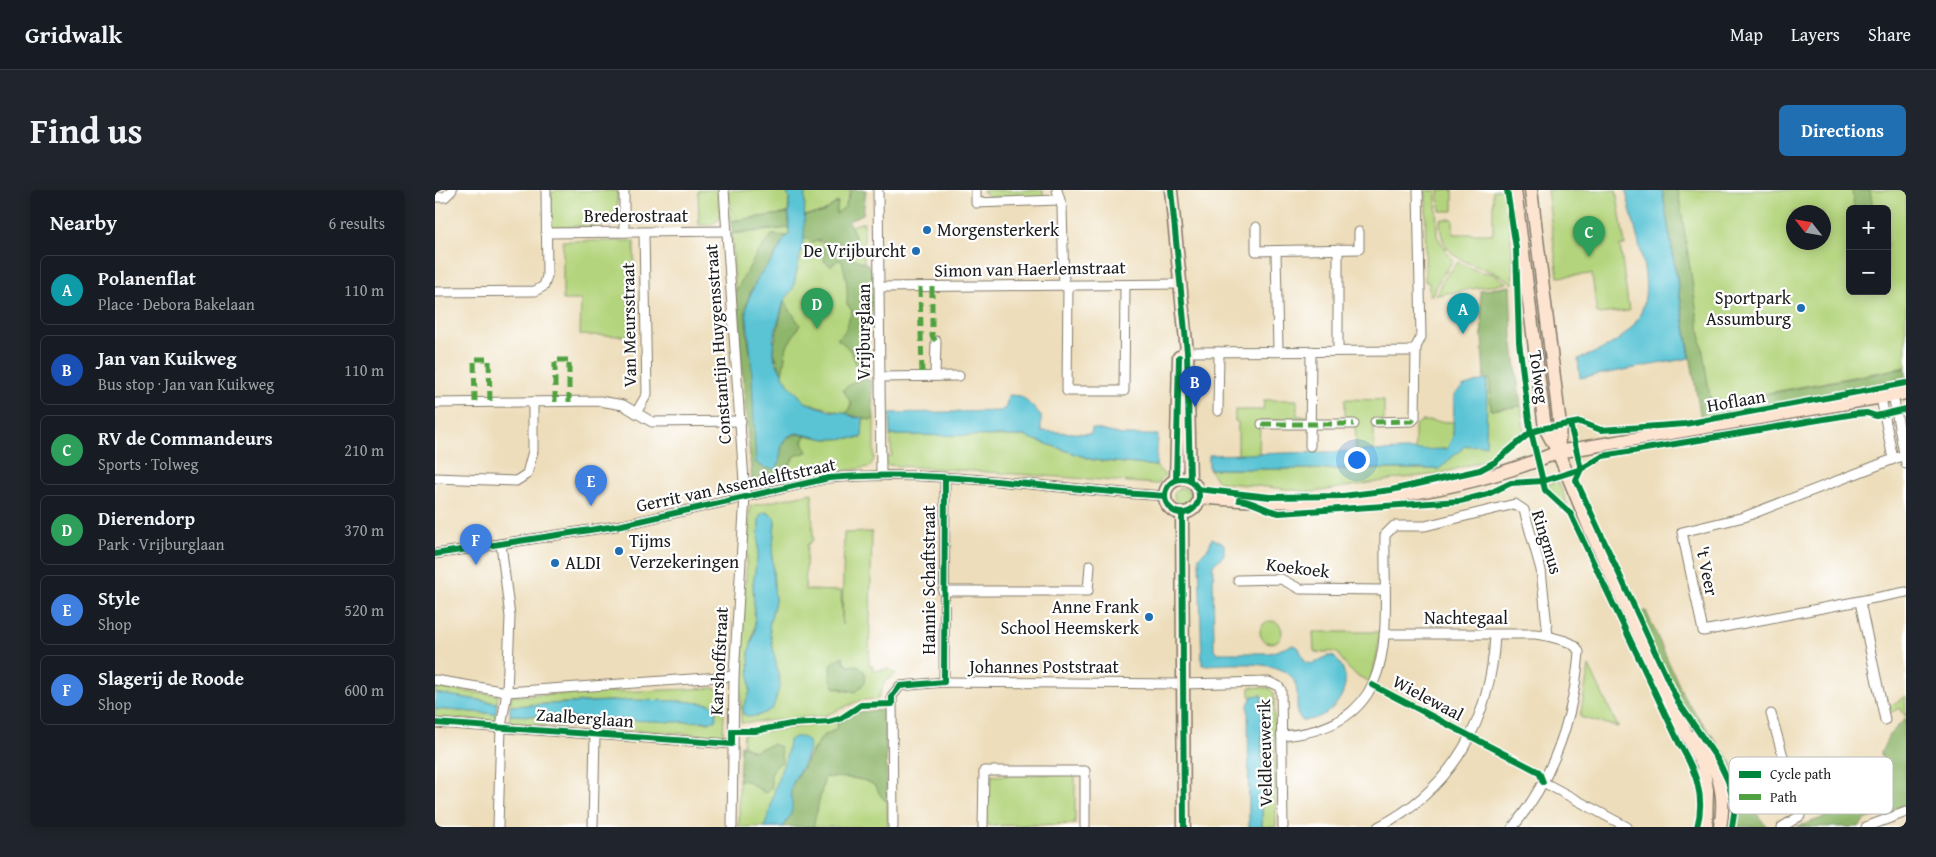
<!DOCTYPE html>
<meta charset="utf-8">
<style>
:root{--surface:#171b24;--page:#20242c;--text:#f1f3f6;--muted:#9ea1a6;--line:#363941;--accent:#1f6fb2}
body{margin:0;font-family:"Gentium Book Plus",serif;background:var(--page);color:var(--text)}
.controls{position:absolute;right:15px;top:15px;display:grid;overflow:hidden;border-radius:8px;box-shadow:0 2px 12px #0003}
.controls button{width:45px;height:45px;display:grid;place-items:center;padding:0;border:0;border-bottom:1px solid var(--line);background:var(--surface);color:var(--text);font:25px sans-serif}
.compass{position:absolute;left:1351px;top:15px;width:45px;height:45px;border-radius:50%;background:var(--surface);box-shadow:0 2px 12px #0003;rotate:301deg}
.you{position:absolute;left:921px;top:269px;width:18px;height:18px;margin:-12px;border:4px solid #fff;border-radius:50%;background:#1a73e8;box-shadow:0 0 0 8px #1a73e833}
.badge{display:grid;place-items:center;width:32px;height:32px;border-radius:50%;background:var(--accent);color:#fff;font-size:16px;font-weight:700}
.pin{position:absolute;translate:-50% -41px;filter:drop-shadow(0 1px 2px #0008)}
.pin::after{content:'';position:absolute;top:26px;width:18px;height:15px;background:inherit;clip-path:polygon(0 0,100% 0,50% 100%)}
.list{margin:0;padding:0;list-style:none}
h2{display:flex;justify-content:space-between;align-items:center;height:65px;margin:0;padding:0 20px;font-size:21px}
h2 small{font-size:16px;font-weight:400;color:var(--muted)}
.list li{display:grid;grid-template-columns:32px 1fr auto;gap:15px;align-items:center;box-sizing:border-box;height:70px;margin:0 10px 10px;padding:0 10px;border:1px solid var(--line);border-radius:8px}
.list b{display:block;font-size:19px;white-space:nowrap}
.list p{margin:0;font-size:16px;white-space:nowrap;color:var(--muted)}
.list em{font-size:16px;font-style:normal;color:var(--muted)}
.map{position:relative;flex:none;width:1471px;height:637px;overflow:hidden;border-radius:8px}
header{display:flex;align-items:center;gap:30px;box-sizing:border-box;height:70px;padding:0 25px;background:var(--surface);border-bottom:1px solid var(--line)}
header strong{font-size:24px}
nav{display:flex;gap:28px;margin-inline-start:auto;font-size:18px}
.intro{display:flex;align-items:center;justify-content:space-between;box-sizing:border-box;height:120px;padding:0 30px}
h1{margin:0;font-size:35px}
.button{padding:12px 22px;border-radius:8px;background:var(--accent);color:#fff;font-size:18px;font-weight:700}
main{display:flex;gap:30px;padding:0 30px}
aside{flex:1;background:var(--surface);border-radius:8px;box-shadow:0 2px 12px #0003}
.map>svg:first-child{display:block}
.green{fill:#b3d47b;stroke:#68784c;fill-rule:evenodd}
.forest{fill:#8eb66b;stroke:#556944}
.water{fill:#5ac4d5;stroke:#3b7078}
.lines{fill:none;stroke-linecap:round;stroke-linejoin:round}
.street-casing{stroke:#847c6b;stroke-width:11}
.secondary-casing{stroke:#847c6b;stroke-width:15}
.street{stroke:#fff;stroke-width:9}
.secondary{stroke:#fde4d1;stroke-width:12}
.quiet{stroke:#4fa141;stroke-width:5;stroke-dasharray:10 5;stroke-linecap:butt}
.cycleway-casing{stroke:#fff;stroke-width:9}
.cycleway{stroke:#00873e;stroke-width:6}
.poi-dot{fill:#1f6fb2;stroke:#fff;stroke-width:2}
.labels{text-anchor:middle;stroke-width:4.5;stroke-linejoin:round;paint-order:stroke}
.street-label{font-size:18px;fill:#1c1c1c;stroke:#fff}
.poi-label{font-size:18px;fill:#1c1c1c;stroke:#fff;text-anchor:start}
.key{fill:#fff;stroke:#bbb;stroke-width:1}
.key-label{font-size:14px;fill:#1c1c1c}
</style>
<header>
<strong>Gridwalk</strong>
<nav><a>Map</a><a>Layers</a><a>Share</a></nav>
</header>
<div class="intro"><h1>Find us</h1><a class="button">Directions</a></div>
<main>
<aside>
<h2>Nearby<small>6 results</small></h2>
<ul class="list">
<li><span class="badge" style="background:#0f9aa8">A</span><div><b>Polanenflat</b><p>Place · Debora Bakelaan</p></div><em>110 m</em></li>
<li><span class="badge" style="background:#1a4fb4">B</span><div><b>Jan van Kuikweg</b><p>Bus stop · Jan van Kuikweg</p></div><em>110 m</em></li>
<li><span class="badge" style="background:#2e9e5b">C</span><div><b>RV de Commandeurs</b><p>Sports · Tolweg</p></div><em>210 m</em></li>
<li><span class="badge" style="background:#2e9e5b">D</span><div><b>Dierendorp</b><p>Park · Vrijburglaan</p></div><em>370 m</em></li>
<li><span class="badge" style="background:#3f7fe0">E</span><div><b>Style</b><p>Shop</p></div><em>520 m</em></li>
<li><span class="badge" style="background:#3f7fe0">F</span><div><b>Slagerij de Roode</b><p>Shop</p></div><em>600 m</em></li>
</ul>
</aside>
<div class="map">
<svg width="1471" height="637" viewBox="0 0 1471 637">
<rect width="100%" height="100%" fill="#fff"/>
<filter id="ink" filterUnits="userSpaceOnUse"><feTurbulence type="fractalNoise" baseFrequency=".02" numOctaves="2"/><feDisplacementMap in="SourceGraphic" scale="10" xChannelSelector="R" yChannelSelector="G"/><feConvolveMatrix kernelMatrix="1 2 1 2 8 2 1 2 1" color-interpolation-filters="sRGB"/></filter>
<filter id="wash" filterUnits="userSpaceOnUse"><feTurbulence type="fractalNoise" baseFrequency=".0096" numOctaves="4" result="noise"/><feDisplacementMap in="SourceGraphic" scale="20" xChannelSelector="R" yChannelSelector="G"/><feGaussianBlur stdDeviation="1.12" result="paint"/><feColorMatrix in="noise" values="0 0 0 0 0 0 0 0 0 0 0 0 0 0 0 0 0 1.4 0 .05"/><feComposite in="paint" operator="in"/></filter>
<g filter="url(#wash)">
<rect width="100%" height="100%" fill="#edddba"/>
<!-- green -->
<g class="green">
<polygon points="122,0 182,1 183,35 116,37 116,3"/>
<polygon points="263,0 283,0 285,29 276,35 264,35"/>
<polygon points="294,0 351,0 354,8 353,23 296,31"/>
<polygon points="370,0 416,0 410,17 401,25 402,12 387,23 368,25"/>
<polygon points="547,0 608,0 608,7 554,7"/>
<polygon points="996,0 1001,0 1002,46 1018,71 1001,95 997,105 994,105 994,92 990,92 991,4 988,4 988,2"/>
<polygon points="1004,0 1018,0 1018,21 1005,21"/>
<path d="M1058,0H1070L1077,58L1078,94C1050,70 1004,80 1005,29H1018V44H1058Z"/>
<polygon points="1112,0 1181,0 1190,55 1185,55 1194,121 1162,124 1157,84 1123,87"/>
<path d="M1243,0H1471V177L1275,214ZM1415,19H1452V101H1415ZM1358,22H1388V52H1358Z"/>
<polygon points="429,32 429,73 417,68 420,46 416,36"/>
<polygon points="355,38 354,46 337,45 300,102 297,44"/>
<path d="M369,48C385,50 398,56 407,71C420,92 424,162 422,188C422,193 418,198 417,203C415,213 418,214 411,224L370,212L354,195L340,171L349,111L358,98Z"/>
<polygon points="128,51 199,51 200,146 145,145 146,110 128,110"/>
<polygon points="1023,72 1043,81 1059,84 1072,93 1001,105 1006,93"/>
<polygon points="1052,189 1055,189 1056,220 1086,216 1089,242 1054,269 1004,284 967,288 879,302 783,292 774,279 1003,279 1030,256 1051,254"/>
<polygon points="910,209 949,210 949,230 939,230 939,261 921,262 920,231 910,230"/>
<polygon points="829,210 862,210 862,226 872,226 871,229 825,231 824,264 803,265 803,232 800,231 800,220 828,220"/>
<polygon points="428,227 435,230 439,229 439,269 435,277 359,288 361,282 351,279 360,266 366,263 370,245 391,249 427,248"/>
<polygon points="987,231 1019,232 1018,247 1012,259 980,261 980,235"/>
<polygon points="455,245 589,246 658,270 721,276 730,285 723,294 452,275 450,267 457,266"/>
<polygon points="1123,291 1133,316 1117,306 1111,295"/>
<circle cx="747" cy="306" r="8"/>
<path d="M377,303L378,350L372,355L370,400L406,401L407,435L409,343L437,342L434,475L438,476V481L454,479L461,484L450,491L443,509L426,510L389,526L306,533L305,484L315,316ZM331,322L339,327L340,332L337,365L340,411L334,436L345,495L308,517L315,502L314,462L321,431L318,394ZM408,470L414,476V502L399,497Z"/>
<circle cx="836" cy="442" r="11"/>
<path d="M878,442H944L942,466L935,492C927,488 920,485 914,479C900,464 909,459 882,463L879,461Z"/>
<polygon points="1154,476 1183,537 1145,527"/>
<polygon points="815,497 834,498 839,503 841,637 827,637 827,506 815,507"/>
<polygon points="0,498 63,505 62,513 0,503"/>
<path d="M280,498L290,505L288,546L74,533L75,525L274,532L276,514C211,507 145,512 80,516H75L76,506Z"/>
<polygon points="1471,506 1471,527 1465,518 1454,523 1452,518"/>
<polygon points="0,519 61,524 60,531 0,528"/>
<polygon points="404,532 401,539 387,547 372,568 353,628 348,637 304,637 304,590 312,591 330,603 338,578 324,561 319,561 308,555 309,544"/>
<polygon points="640,583 640,634 555,636 551,634 551,586"/>
<path d="M389,587C403,588 429,586 440,596C445,602 445,608 452,611L453,637H378Z"/>
</g>
<!-- forest -->
<g class="forest">
<path d="M416,0H431L428,24L413,31L420,46L417,68L432,74L439,83L436,138L430,141L427,157L432,180L422,183C421,167 415,157 402,149L410,141L417,121L412,114C413,98 411,86 407,71L403,70L396,76L389,71V52L385,50L376,52L369,48L368,25L387,23L403,12L401,24L410,17Z"/>
<polygon points="1227,0 1243,0 1276,214 1471,178 1471,188 1266,229"/>
<polygon points="1417,0 1435,0 1438,19 1419,19"/>
<polygon points="353,23 355,38 297,43 296,31"/>
<path d="M337,45L354,46C346,51 343,62 337,70C328,82 318,94 313,109C303,144 334,236 344,274C345,256 349,241 370,245L368,252L372,262L360,266L352,279L361,282L359,288L325,297L317,291L300,102L323,62Z"/>
<polygon points="1075,96 1077,148 1086,216 1056,220 1055,189 1049,190 1045,101"/>
<polygon points="349,111 365,135 352,156 347,184 338,159"/>
<polygon points="427,188 436,191 439,229 435,230 411,224 417,214 408,200 418,192"/>
<path d="M1211,421L1250,509L1296,572L1305,598L1316,617L1332,637H1299C1314,586 1265,553 1243,514C1226,486 1215,453 1202,423Z"/>
<polygon points="408,466 410,474 414,476 422,475 430,482 430,492 421,502 399,497 395,486 397,473"/>
<path d="M450,520L452,611C445,608 445,602 440,596C429,586 404,588 390,587L378,637H348L356,624L355,602L358,593L387,547L401,539L404,532L421,522Z"/>
<polygon points="1471,528 1471,619 1465,618 1429,630 1424,637 1361,637 1458,604 1456,601 1446,563 1454,545"/>
<path d="M337,554L345,557L347,572C336,579 334,585 337,598L330,603L312,591L304,590L306,555L319,561Z"/>
</g>
<!-- water -->
<g class="water">
<polygon points="351,0 370,0 369,48 358,98 349,111 339,146 338,159 340,171 354,195 370,212 395,221 408,222 421,228 428,227 427,248 391,249 361,243 352,247 347,253 344,274 341,279 330,278 321,273 316,167 311,121 313,110 323,87 339,68 349,49 354,45 354,8"/>
<path d="M1191,0H1227L1255,168L1145,188L1143,169C1244,135 1206,77 1191,0Z"/>
<polygon points="1052,189 1051,255 1030,256 1004,279 774,279 774,265 1012,259 1018,246 1019,205 1027,197"/>
<polygon points="573,205 586,206 606,225 606,241 656,244 657,238 687,245 723,245 721,276 658,270 589,246 455,245 455,223 566,221 571,217"/>
<path d="M331,322L339,327L340,332L337,365L340,411L334,436L345,495L338,518C329,524 318,530 308,524V517L315,502L314,462L320,441L318,394L323,362L324,329L326,324Z"/>
<path d="M777,348L789,354V365L778,375L779,459L782,463H835L858,455L864,458L870,472L878,474L892,466H898C927,490 899,532 867,530L862,524C862,515 863,502 860,493C852,467 789,475 767,475L764,367L774,357Z"/>
<polygon points="0,503 62,513 61,524 0,519"/>
<polygon points="827,505 827,637 814,637 813,515 817,506"/>
<polygon points="198,510 245,511 276,514 281,520 281,531 239,532 75,525 75,516"/>
<path d="M360,547C392,545 359,586 357,596C354,605 358,612 357,620C356,626 351,632 348,637H329C336,622 337,607 342,592C347,576 353,567 354,550Z"/>
</g>
</g>
<g filter="url(#ink)">
<g class="lines">
<defs>
<g id="street">
<polyline points="189,0 189,42"/>
<polyline points="289,0 310,306 299,486 297,637"/>
<polyline points="443,0 446,284"/>
<polyline points="541,0 541,13 624,10"/>
<polyline points="622,0 627,17 629,96"/>
<polyline points="0,7 10,7 17,0"/>
<polyline points="821,37 821,61 924,59 924,42"/>
<polyline points="111,43 291,41"/>
<polyline points="903,59 903,161"/>
<polyline points="841,61 843,161"/>
<polyline points="633,96 632,201 689,201 690,95"/>
<polyline points="445,97 745,94"/>
<polyline points="0,102 100,101 109,96 112,86 111,0"/>
<polyline points="748,162 974,161 981,157 986,147 983,0"/>
<polyline points="500,186 501,151"/>
<polyline points="445,187 524,186"/>
<polyline points="1458,205 1471,274"/>
<polyline points="1446,208 1458,269"/>
<polyline points="0,213 165,211 188,215 217,232 306,231"/>
<polyline points="783,221 784,162"/>
<polyline points="201,223 212,204 209,43"/>
<polyline points="940,232 977,231 980,228 981,157"/>
<polyline points="827,234 919,234"/>
<polyline points="875,256 876,161"/>
<polyline points="1469,265 1309,327 1247,342 1268,441 1471,402"/>
<polyline points="0,288 81,291 92,284 98,261 98,212"/>
<path d="M0,364L187,335L394,288C503,278 620,300 730,306"/>
<polyline points="803,390 846,389 865,399 949,400"/>
<polyline points="508,401 653,401 655,375"/>
<polyline points="1425,412 1450,530"/>
<polyline points="949,444 1100,444 1113,446"/>
<polyline points="0,490 72,502 299,486"/>
<polyline points="509,492 510,288"/>
<polyline points="1336,524 1365,626 1347,637"/>
<polyline points="0,533 297,554"/>
<path d="M847,546C971,536 948,436 950,345L959,336H990L1080,314L1089,320L1106,380L1113,446C1124,450 1139,450 1144,462C1139,526 1119,587 1078,637"/>
<polyline points="1108,592 1192,637"/>
<polyline points="63,637 66,537 72,502 75,427 66,354"/>
<polyline points="158,637 160,544"/>
<polyline points="458,637 457,506 465,496 509,492 747,494 834,492 843,496 846,500 848,637"/>
<polyline points="548,637 549,581 650,581 650,637"/>
<path d="M943,637C1019,598 1056,529 1060,445"/>
<polyline points="1431,637 1471,622"/>
</g>
<g id="secondary">
<polyline points="736,0 752,162 755,291"/>
<polyline points="1080,0 1110,238 1123,262 1155,339 1244,530 1268,575 1272,600 1271,637"/>
<polyline points="1096,0 1125,236 1123,262"/>
<circle cx="747" cy="306" r="17"/>
<polyline points="741,290 744,167"/>
<path d="M764,307C887,318 1008,311 1123,262L1471,203"/>
<polyline points="747,323 749,637"/>
<path d="M1258,547C1282,572 1292,603 1285,637"/>
</g>
</defs>
<!-- street casing -->
<use href="#street" class="street-casing"/>
<!-- secondary casing -->
<use href="#secondary" class="secondary-casing"/>
<!-- street -->
<use href="#street" class="street"/>
<!-- secondary -->
<use href="#secondary" class="secondary"/>
<!-- quiet -->
<g class="quiet">
<polyline points="485,97 487,186"/>
<polyline points="497,97 497,146 501,151"/>
<polyline points="40,212 39,169 54,169 55,212"/>
<polyline points="120,212 120,170 134,170 134,212"/>
<polyline points="940,232 977,231 980,228"/>
<polyline points="827,234 919,234"/>
</g>
<defs>
<g id="cycleway">
<polyline points="736,0 752,162 755,291"/>
<path d="M1072,0L1081,58L1084,152L1095,238L1110,300L1135,323L1244,553C1260,580 1271,606 1262,637"/>
<polyline points="1135,234 1146,279 1141,290 1243,512 1283,570 1293,591 1300,618 1297,637"/>
<circle cx="747" cy="306" r="17"/>
<polyline points="741,290 744,167"/>
<polyline points="762,299 835,307 908,306 956,300 1045,280 1060,272 1096,242 1110,238 1145,232 1166,240 1250,234 1471,193"/>
<path d="M804,310C818,311 829,320 844,323L1025,311L1053,304L1076,293L1108,291L1146,279L1168,266L1419,224L1432,223L1441,226L1471,219"/>
<polyline points="747,323 749,637"/>
<path d="M0,364L187,335L394,288C503,278 620,300 730,306"/>
<polyline points="937,495 1104,582 1108,592"/>
<polyline points="0,533 297,554 297,541 320,541 356,534 394,532 405,529 426,515 457,514 457,506 465,496 509,492 510,288"/>
</g>
</defs>
<!-- cycleway casing -->
<use href="#cycleway" class="cycleway-casing"/>
<!-- cycleway -->
<use href="#cycleway" class="cycleway"/>
</g>
</g>
<!-- markers -->
<g class="poi-dot">
<circle cx="492" cy="40" r="5"/>
<circle cx="481" cy="61" r="5"/>
<circle cx="1366" cy="118" r="5"/>
<circle cx="184" cy="361" r="5"/>
<circle cx="120" cy="373" r="5"/>
<circle cx="714" cy="427" r="5"/>
</g>
<g class="labels">
<!-- street labels -->
<g class="street-label">
<text x="201" y="32">Brederostraat</text>
<text transform="translate(595 79) rotate(-1)" y="6">Simon van Haerlemstraat</text>
<text transform="translate(194 135) rotate(-91)" y="6">Van Meursstraat</text>
<text transform="translate(429 142) rotate(-90)" y="6">Vrijburglaan</text>
<text transform="translate(283 154) rotate(-94)" y="6">Constantijn Huygensstraat</text>
<text transform="translate(1104 187) rotate(82)" y="6">Tolweg</text>
<text transform="translate(1301 211) rotate(-10)" y="6">Hoflaan</text>
<text transform="translate(301 295) rotate(-12)" y="6">Gerrit van Assendelftstraat</text>
<text transform="translate(1112 352) rotate(73)" y="6">Ringmus</text>
<text transform="translate(863 378) rotate(7)" y="6">Koekoek</text>
<text transform="translate(1272 381) rotate(78)" y="6">'t Veer</text>
<text transform="translate(494 390) rotate(-90)" y="6">Hannie Schaftstraat</text>
<text x="1031" y="434">Nachtegaal</text>
<text transform="translate(284 471) rotate(-87)" y="6">Karshoffstraat</text>
<text x="609" y="483">Johannes Poststraat</text>
<text transform="translate(993 508) rotate(28)" y="6">Wielewaal</text>
<text transform="translate(150 528) rotate(4)" y="6">Zaalberglaan</text>
<text transform="translate(830 563) rotate(-91)" y="6">Veldleeuwerik</text>
</g>
<!-- poi labels -->
<g class="poi-label">
<text x="502" y="46">Morgensterkerk</text>
<text x="471" y="67" text-anchor="end">De Vrijburcht</text>
<text x="1356" y="114" text-anchor="end">Sportpark<tspan x="1356" dy="21">Assumburg</tspan></text>
<text x="194" y="357">Tijms<tspan x="194" dy="21">Verzekeringen</tspan></text>
<text x="130" y="379">ALDI</text>
<text x="704" y="423" text-anchor="end">Anne Frank<tspan x="704" dy="21">School Heemskerk</tspan></text>
</g>
</g>
<!-- legend -->
<rect x="1294" y="567" width="164" height="57" rx="8" class="key"/>
<rect x="1304" y="581" width="22" height="7" fill="#00873e"/>
<rect x="1304" y="604" width="22" height="6" fill="#4fa141"/>
<g class="key-label">
<text x="1335" y="589">Cycle path</text>
<text x="1335" y="612">Path</text>
</g>
</svg>
<div class="controls">
<button>+</button>
<button>−</button>
</div>
<svg class="compass" viewBox="-18 -18 36 36"><path d="M0-13l5 13h-10z" fill="#e53935"/><path d="M0 13l5-13h-10z" fill="#9ea1a6"/></svg>
<div class="you"></div>
<div class="pin badge" style="left:1028px;top:144px;background:#0f9aa8">A</div>
<div class="pin badge" style="left:760px;top:217px;background:#1a4fb4">B</div>
<div class="pin badge" style="left:1154px;top:67px;background:#2e9e5b">C</div>
<div class="pin badge" style="left:382px;top:139px;background:#2e9e5b">D</div>
<div class="pin badge" style="left:156px;top:316px;background:#3f7fe0">E</div>
<div class="pin badge" style="left:41px;top:375px;background:#3f7fe0">F</div>
</div>
</main>
